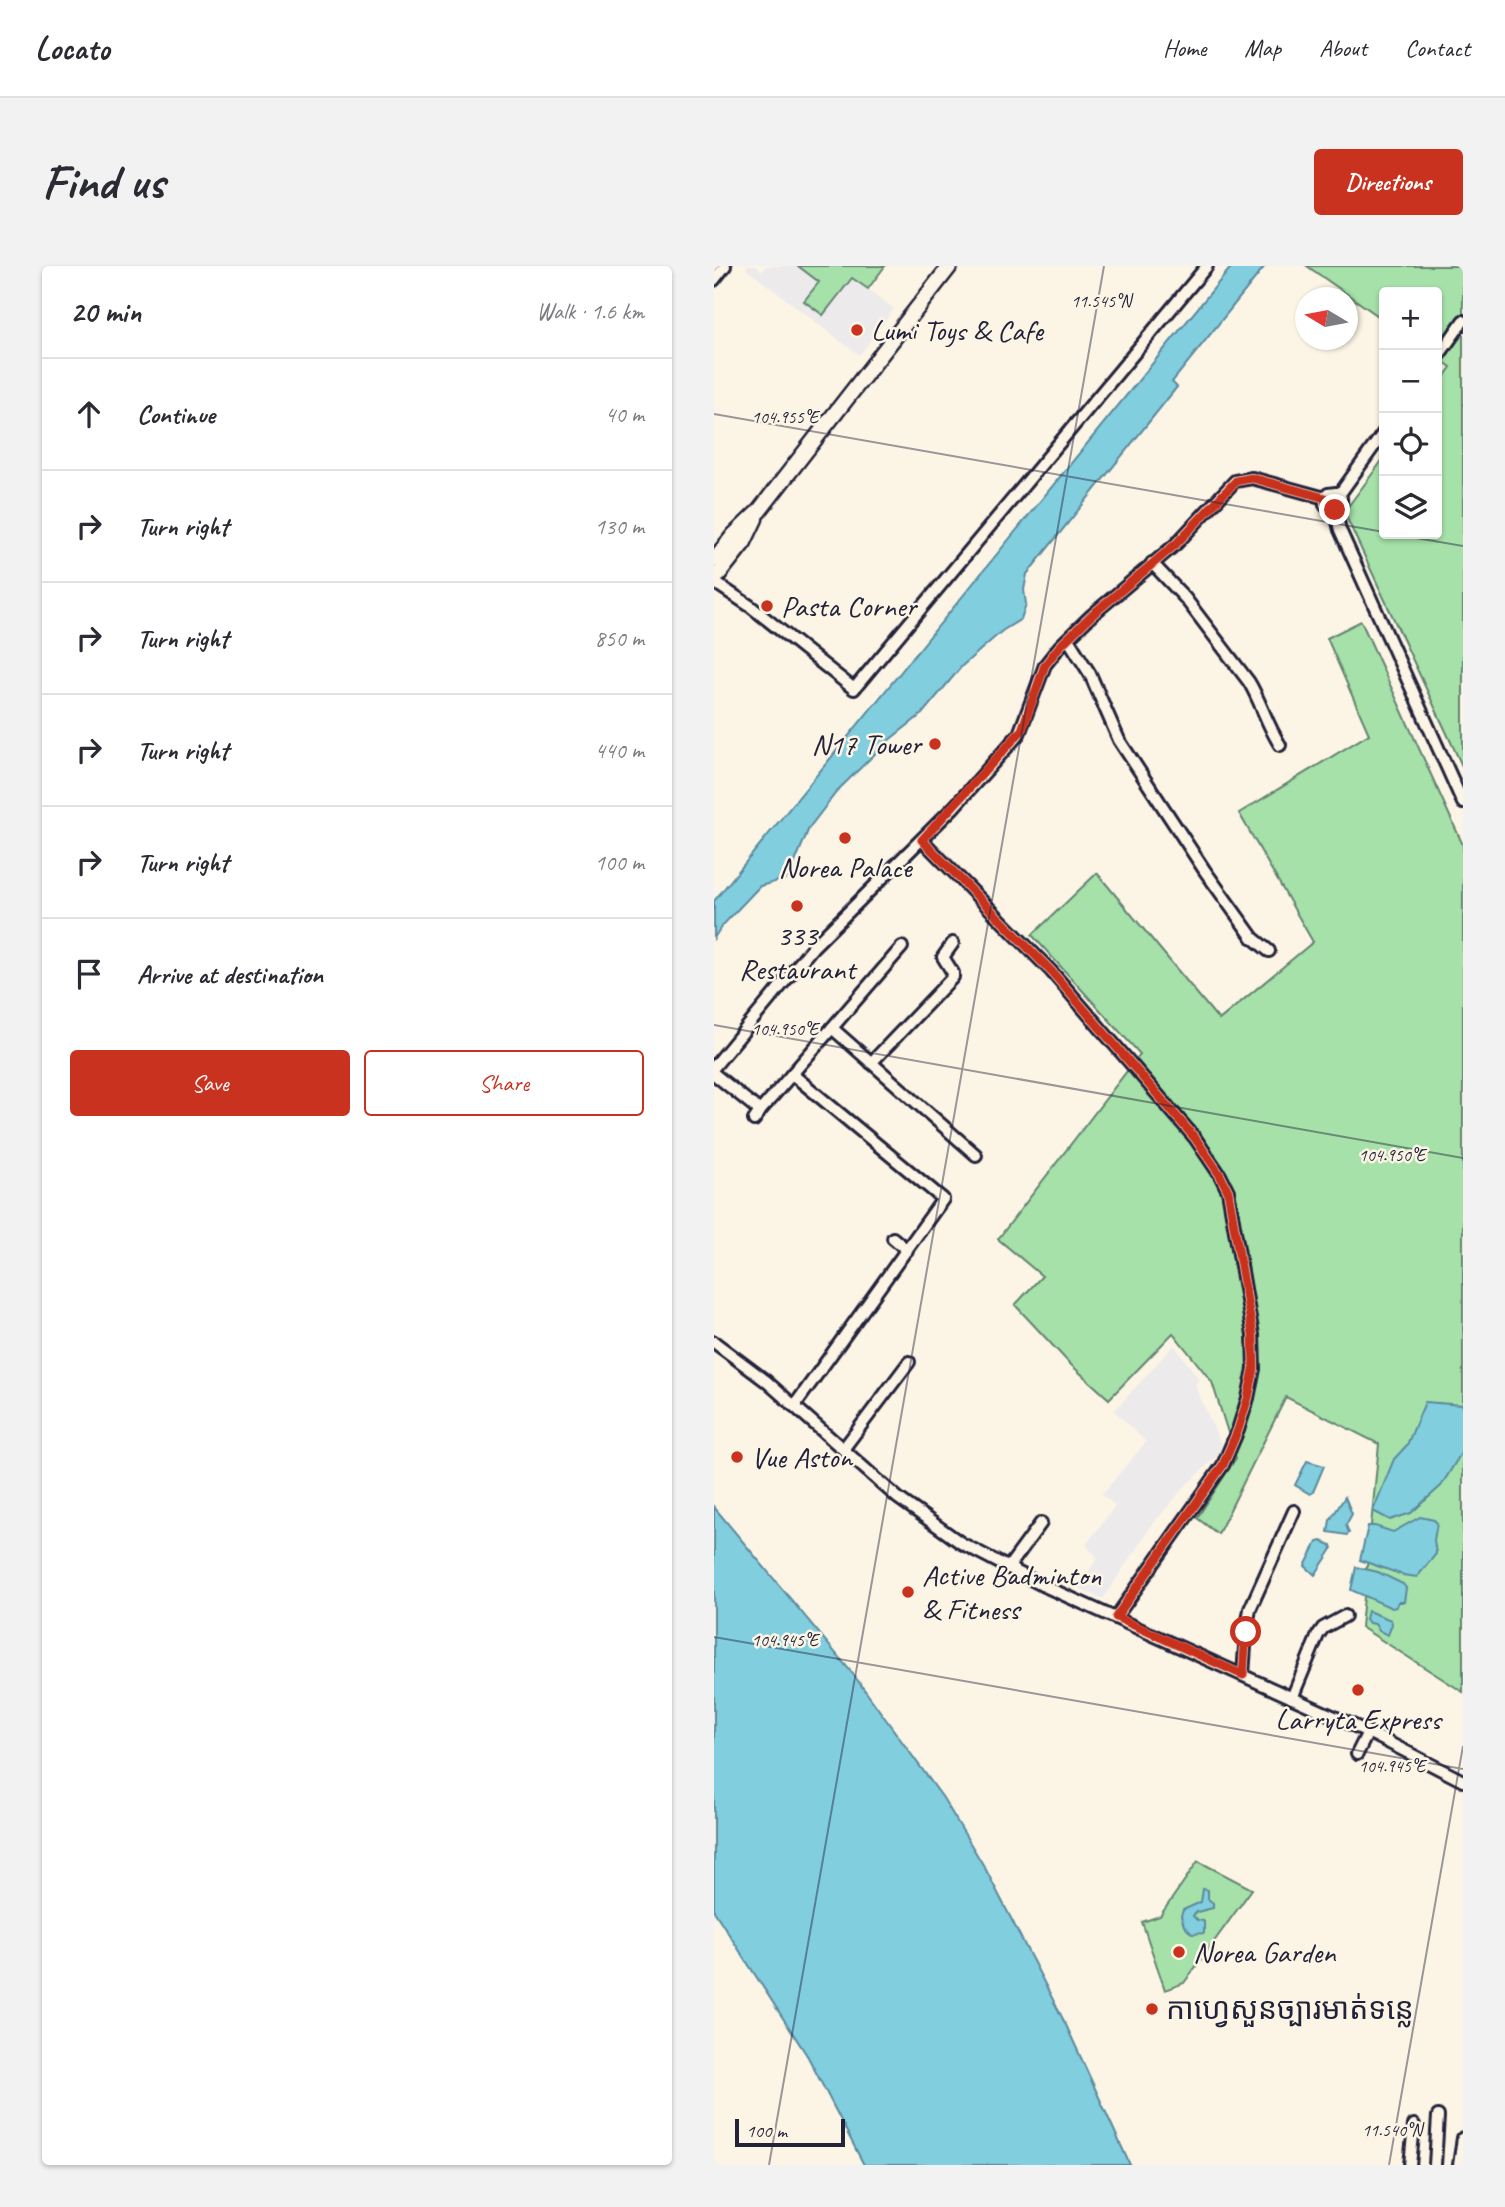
<!DOCTYPE html>
<meta charset="utf-8">
<style>
:root{--surface:#fff;--page:#f2f2f3;--text:#2b2b33;--muted:#7c7c81;--line:#e1e1e2;--accent:#c8321e}
body{margin:0;font-family:Caveat,"Noto Sans Khmer",sans-serif;background:var(--page);color:var(--text)}
.controls{position:absolute;right:21px;top:21px;display:grid;overflow:hidden;border-radius:7px;box-shadow:0 2px 5px #0004}
.controls button{width:63px;height:63px;display:grid;place-items:center;padding:0;border:0;border-bottom:2px solid var(--line);background:var(--surface);color:var(--text);font:35px sans-serif}
.compass{position:absolute;left:581px;top:21px;width:63px;height:63px;border-radius:50%;background:var(--surface);box-shadow:0 2px 5px #0004;rotate:280deg}
.scale{position:absolute;left:21px;bottom:18px;width:110px;box-sizing:border-box;padding-left:7px;border:4px solid #22223b;border-top:0;font-size:19px;line-height:24px;white-space:nowrap;color:#22223b;-webkit-text-stroke:5px #fcf5e5;paint-order:stroke}
.stop{position:absolute;width:21px;height:21px;margin:-16px;border:5px solid #c8321e;border-radius:50%;background:#fff}
.stop.end{background:#c8321e;border-color:#fff;box-shadow:0 2px 7px #0008}
.list{margin:0;padding:0;list-style:none}
h2{display:flex;justify-content:space-between;align-items:center;height:91px;margin:0;padding:0 28px;font-size:30px}
h2 small{font-size:23px;font-weight:400;color:var(--muted)}
.list li{display:grid;grid-template-columns:46px 1fr auto;gap:21px;align-items:center;box-sizing:border-box;height:112px;padding:0 28px;border-top:2px solid var(--line)}
.list b{display:block;font-size:26px;white-space:nowrap}
.list em{font-size:23px;font-style:normal;color:var(--muted)}
.actions{display:flex;gap:14px;padding:21px 28px}
.actions a{flex:1;padding:16px 0;border:2px solid var(--accent);border-radius:7px;text-align:center;font-size:24px;color:var(--accent)}
.actions .main{background:var(--accent);color:#fff}
.icon{flex:none;width:38px;height:38px;fill:none;stroke:currentColor;stroke-width:2;stroke-linecap:round;stroke-linejoin:round}
.map{position:relative;flex:none;width:749px;height:1899px;overflow:hidden;border-radius:7px}
header{display:flex;align-items:center;gap:42px;box-sizing:border-box;height:98px;padding:0 35px;background:var(--surface);border-bottom:2px solid var(--line)}
header strong{font-size:33px}
nav{display:flex;gap:38px;margin-inline-start:auto;font-size:24px}
.intro{display:flex;align-items:center;justify-content:space-between;box-sizing:border-box;height:168px;padding:0 42px}
h1{margin:0;font-size:49px}
.button{padding:18px 32px;border-radius:7px;background:var(--accent);color:#fff;font-size:24px;font-weight:700}
main{display:flex;gap:42px;padding:0 42px}
aside{flex:1;background:var(--surface);border-radius:7px;box-shadow:0 2px 5px #0004}
.map>svg:first-child{display:block}
.built{fill:#eceaeb}
.green{fill:#a5e1a8;stroke:#648272;stroke-width:2}
.water{fill:#81cedf;stroke:#5b899d;stroke-width:2}
.lines{fill:none;stroke-linecap:round;stroke-linejoin:round}
.minor-casing{stroke:#22223b;stroke-width:16}
.major-casing{stroke:#22223b;stroke-width:19}
.minor{stroke:#fcf5e5;stroke-width:10}
.major{stroke:#fcf5e5;stroke-width:14}
.route{stroke:#c8321e;stroke-width:9}
.ticks{fill:none;stroke:#22223b;stroke-width:2;stroke-opacity:0.45}
.poi-dot{fill:#c8321e;stroke:#fcf5e5;stroke-width:2.5}
.labels{text-anchor:middle;stroke-width:5;stroke-linejoin:round;paint-order:stroke}
.poi-label{font-size:30px;fill:#22223b;stroke:#fcf5e5;text-anchor:start}
.ticks-label{font-size:18px;text-anchor:middle;fill:#22223b;stroke:#fcf5e5;stroke-width:5;stroke-linejoin:round;paint-order:stroke}
</style>
<header>
<strong>Locato</strong>
<nav><a>Home</a><a>Map</a><a>About</a><a>Contact</a></nav>
</header>
<div class="intro"><h1>Find us</h1><a class="button">Directions</a></div>
<main>
<aside>
<h2>20 min<small>Walk · 1.6 km</small></h2>
<ul class="list">
<li><svg class="icon" aria-label="ahead" viewBox="0 0 24 24"><path d="M12 20V5M6 11l6-6 6 6"/></svg><div><b>Continue</b></div><em>40 m</em></li>
<li><svg class="icon" aria-label="right" viewBox="0 0 24 24"><path d="M7 20v-9h11M14 6l5 5-5 5"/></svg><div><b>Turn right</b></div><em>130 m</em></li>
<li><svg class="icon" aria-label="right" viewBox="0 0 24 24"><path d="M7 20v-9h11M14 6l5 5-5 5"/></svg><div><b>Turn right</b></div><em>850 m</em></li>
<li><svg class="icon" aria-label="right" viewBox="0 0 24 24"><path d="M7 20v-9h11M14 6l5 5-5 5"/></svg><div><b>Turn right</b></div><em>440 m</em></li>
<li><svg class="icon" aria-label="right" viewBox="0 0 24 24"><path d="M7 20v-9h11M14 6l5 5-5 5"/></svg><div><b>Turn right</b></div><em>100 m</em></li>
<li><svg class="icon" aria-label="arrive" viewBox="0 0 24 24"><path d="M6 21V4h12l-3 4 3 4H6"/></svg><div><b>Arrive at destination</b></div></li>
</ul>
<div class="actions"><a class="main">Save</a><a>Share</a></div>
</aside>
<div class="map">
<svg width="749" height="1899" viewBox="0 0 749 1899">
<rect width="100%" height="100%" fill="#fcf5e5"/>
<filter id="ink" filterUnits="userSpaceOnUse"><feTurbulence type="fractalNoise" baseFrequency=".0143" numOctaves="2"/><feDisplacementMap in="SourceGraphic" scale="14" xChannelSelector="R" yChannelSelector="G"/><feConvolveMatrix kernelMatrix="1 2 1 2 8 2 1 2 1" color-interpolation-filters="sRGB"/></filter>
<g filter="url(#ink)">
<!-- built -->
<g class="built">
<polygon points="33,0 42,0 48,5 52,0 84,0 105,16 138,11 180,43 145,89 32,3"/>
<polygon points="460,1079 485,1113 481,1119 507,1179 505,1188 471,1220 438,1259 389,1333 363,1321 384,1292 372,1279 401,1240 388,1228 432,1176 400,1145"/>
</g>
<!-- green -->
<g class="green">
<polygon points="84,0 171,0 154,23 138,12 109,49 90,35 105,16"/>
<polygon points="593,0 749,0 749,502 630,246 670,192 670,268 723,268 723,121 737,101 723,91 723,26 670,26 670,54"/>
<polygon points="647,355 749,579 749,1426 647,1361 665,1178 572,1131 504,1268 483,1252 522,1192 498,1116 459,1067 395,1133 355,1097 301,1039 328,1010 284,973 426,788 318,669 383,607 505,754 599,676 525,547 655,468 613,372"/>
<polygon points="484,1595 538,1623 470,1717 451,1724 428,1656 446,1650"/>
</g>
<!-- water -->
<g class="water">
<polygon points="518,0 551,0 458,116 463,121 313,308 310,324 312,338 307,353 288,365 248,400 208,448 174,475 124,524 95,562 77,606 72,613 46,620 7,661 0,672 0,635"/>
<polygon points="711,1136 749,1139 749,1184 727,1220 697,1247 676,1254 659,1245 680,1193 693,1179"/>
<polygon points="593,1195 610,1200 599,1226 596,1228 581,1219"/>
<polygon points="631,1231 638,1248 632,1259 635,1267 633,1269 614,1266 616,1254"/>
<polygon points="0,1241 139,1408 229,1532 271,1602 352,1759 416,1899 150,1899 94,1791 0,1645"/>
<polygon points="706,1251 720,1254 723,1257 720,1274 722,1288 703,1311 689,1309 646,1294 654,1260 661,1260 679,1266"/>
<polygon points="607,1275 617,1279 618,1283 601,1309 591,1300 603,1276"/>
<polygon points="642,1301 664,1306 689,1318 692,1322 690,1336 684,1336 682,1341 678,1342 637,1324"/>
<polygon points="654,1345 677,1354 678,1358 674,1369 665,1365 661,1358 655,1357 652,1353"/>
<polygon points="489,1623 494,1624 494,1633 499,1637 499,1642 483,1646 479,1650 483,1654 490,1655 490,1667 478,1668 470,1660 467,1650 469,1644 487,1636"/>
</g>
<g class="lines">
<defs>
<g id="minor">
<polyline points="0,14 11,0"/>
<polyline points="723,92 749,55"/>
<polyline points="625,229 670,166"/>
<polyline points="621,244 626,264 749,537"/>
<path d="M438,297L471,332L535,416C547,436 553,459 566,479"/>
<polyline points="0,316 36,340 140,423 493,0"/>
<polyline points="354,373 376,408 405,474 491,605 539,672 555,685"/>
<polyline points="208,574 337,705 481,872 506,909 514,925 539,1069 540,1103 534,1132 524,1164 509,1199 402,1351"/>
<polyline points="118,762 262,889"/>
<polyline points="157,797 239,711 239,707 229,691 239,677"/>
<polyline points="0,801 99,681 240,541 305,468 331,399 346,380 378,349 462,278 521,215 538,212 611,232 614,228 622,227 627,232 627,238 623,243 617,244 611,239 611,232"/>
<polyline points="0,808 46,845 40,854"/>
<polyline points="78,808 229,933 81,1139"/>
<polyline points="46,845 188,681"/>
<polyline points="179,972 193,984"/>
<polyline points="0,1076 52,1115 184,1232 247,1277 328,1319 654,1466 749,1515"/>
<polyline points="130,1182 195,1096"/>
<polyline points="294,1302 327,1257"/>
<polyline points="529,1409 532,1366 536,1343 580,1245"/>
<polyline points="578,1432 604,1369 609,1362 631,1350"/>
<polyline points="643,1488 654,1466"/>
<polyline points="696,1899 700,1859"/>
<polyline points="721,1899 724,1850"/>
<polyline points="745,1899 749,1872"/>
</g>
<g id="major">
<polyline points="0,294 20,269 45,245 236,0"/>
<polyline points="0,314 30,276 41,253"/>
</g>
</defs>
<!-- minor casing -->
<use href="#minor" class="minor-casing"/>
<!-- major casing -->
<use href="#major" class="major-casing"/>
<!-- minor -->
<use href="#minor" class="minor"/>
<!-- major -->
<use href="#major" class="major"/>
</g>
</g>
<g class="lines" filter="url(#ink)">
<!-- route -->
<polyline class="route" points="532,1366 529,1409 402,1351 509,1199 524,1164 534,1132 540,1103 539,1069 514,925 506,909 481,872 337,705 208,574 308,464 331,399 346,380 378,349 462,278 522,215 538,212 611,232 613,242 621,244"/>
</g>
<!-- ticks -->
<path class="ticks" d="M0,148L670,266M679,268L749,280M0,759L749,892M0,1371L749,1503M55,1899L390,0M675,1899L749,1480"/>
<!-- markers -->
<g class="poi-dot">
<circle cx="143" cy="64" r="7"/>
<circle cx="53" cy="340" r="7"/>
<circle cx="221" cy="478" r="7"/>
<circle cx="131" cy="572" r="7"/>
<circle cx="83" cy="640" r="7"/>
<circle cx="23" cy="1191" r="7"/>
<circle cx="194" cy="1326" r="7"/>
<circle cx="644" cy="1424" r="7"/>
<circle cx="465" cy="1686" r="7"/>
<circle cx="438" cy="1743" r="7"/>
</g>
<g class="labels">
<!-- poi labels -->
<g class="poi-label">
<text x="157" y="74">Lumi Toys &amp; Cafe</text>
<text x="67" y="350">Pasta Corner</text>
<text x="207" y="488" text-anchor="end">N17 Tower</text>
<text x="131" y="611" text-anchor="middle">Norea Palace</text>
<text x="83" y="679" text-anchor="middle">333<tspan x="83" dy="34">Restaurant</tspan></text>
<text x="37" y="1201">Vue Aston</text>
<text x="208" y="1319">Active Badminton<tspan x="208" dy="34">&amp; Fitness</tspan></text>
<text x="644" y="1463" text-anchor="middle">Larryta Express</text>
<text x="479" y="1696">Norea Garden</text>
<text x="452" y="1753">កាហ្វេសួនច្បារមាត់ទន្លេ</text>
</g>
</g>
<g class="ticks-label">
<text x="387" y="41">11.545°N</text>
<text x="71" y="157">104.955°E</text>
<text x="71" y="769">104.950°E</text>
<text x="678" y="895">104.950°E</text>
<text x="71" y="1380">104.945°E</text>
<text x="678" y="1506">104.945°E</text>
<text x="678" y="1870">11.540°N</text>
</g>
</svg>
<div class="controls">
<button>+</button>
<button>−</button>
<button><svg class="icon" aria-label="locate" viewBox="0 0 24 24"><circle cx="12" cy="12" r="6"/><path d="M12 2v4M12 18v4M2 12h4M18 12h4"/></svg></button>
<button><svg class="icon" aria-label="layers" viewBox="0 0 24 24"><path d="M12 4l9 5-9 5-9-5zM3 14l9 5 9-5"/></svg></button>
</div>
<svg class="compass" viewBox="-18 -18 36 36"><path d="M0-13l5 13h-10z" fill="#e53935"/><path d="M0 13l5-13h-10z" fill="#7c7c81"/></svg>
<div class="scale">100 m</div>
<div class="stop" style="left:532px;top:1366px"></div>
<div class="stop end" style="left:621px;top:244px"></div>
</div>
</main>
